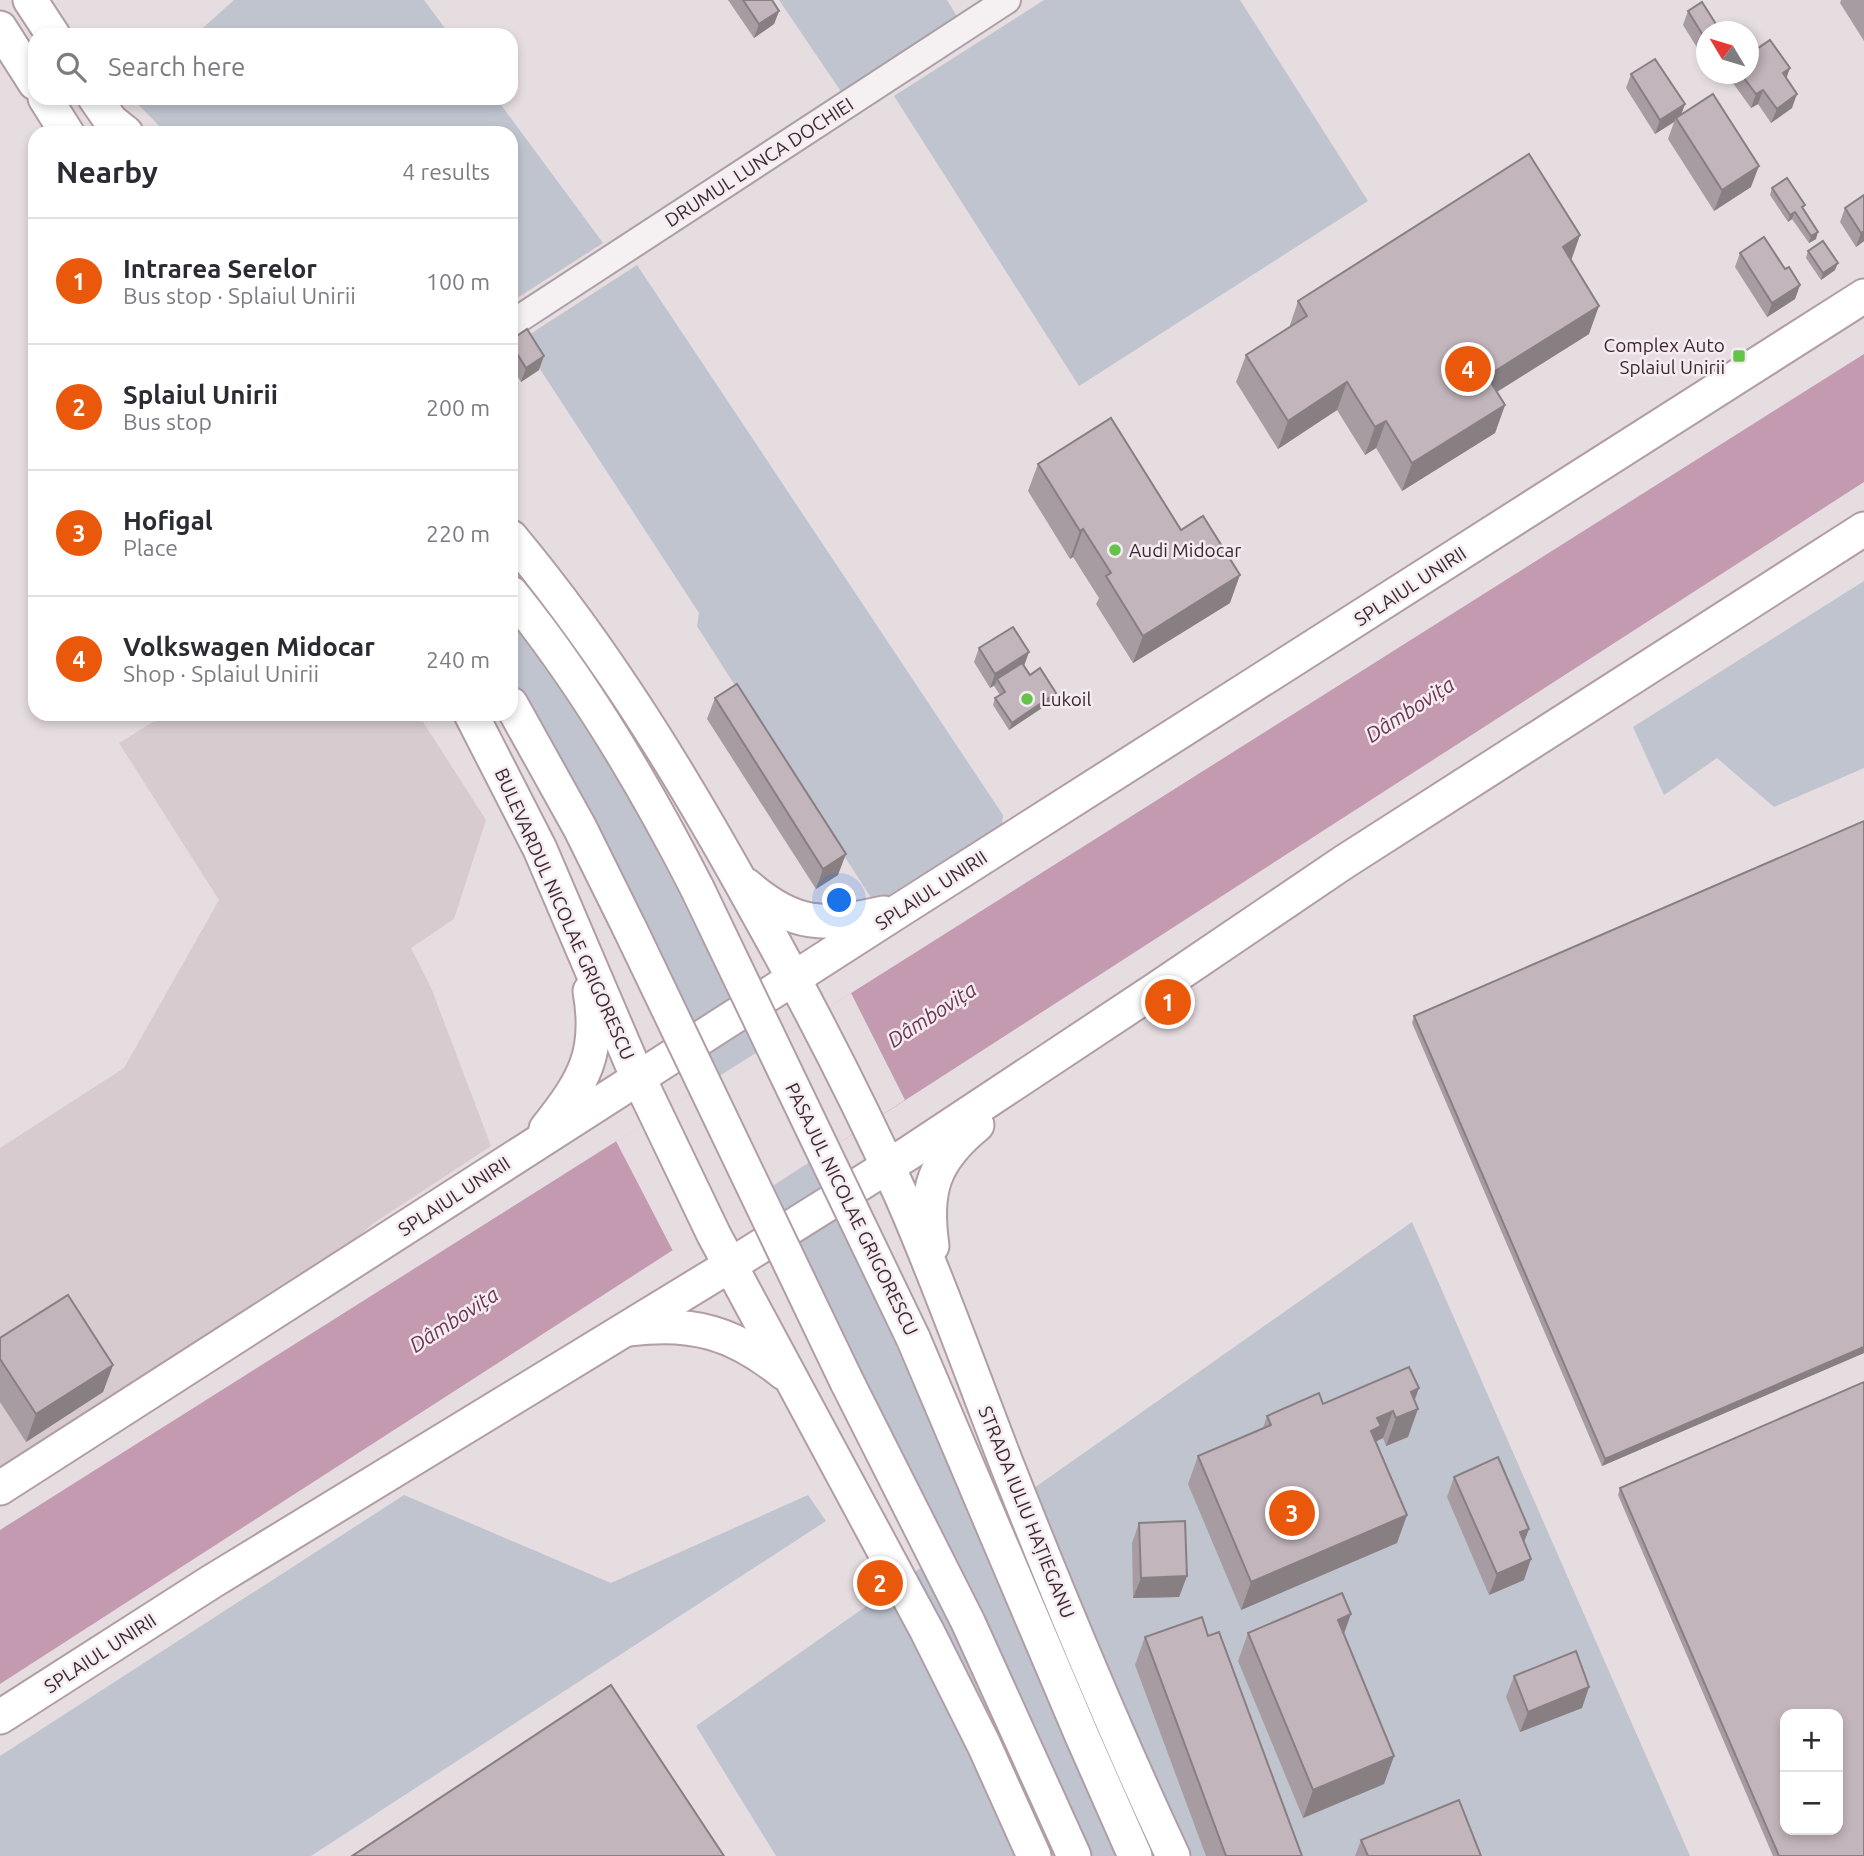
<!DOCTYPE html>
<meta charset="utf-8">
<style>
:root{--surface:#fff;--page:#f2f2f3;--text:#2b2b33;--muted:#7c7c81;--line:#e1e1e2;--accent:#ea580c}
body{margin:0;font-family:Ubuntu,sans-serif;background:var(--page);color:var(--text)}
.controls{position:absolute;right:21px;bottom:21px;display:grid;overflow:hidden;border-radius:14px;box-shadow:0 4px 10px #0003}
.controls button{width:63px;height:63px;display:grid;place-items:center;padding:0;border:0;border-bottom:2px solid var(--line);background:var(--surface);color:var(--text);font:35px sans-serif}
.compass{position:absolute;left:1696px;top:21px;width:63px;height:63px;border-radius:50%;background:var(--surface);box-shadow:0 4px 10px #0003;rotate:308deg}
.you{position:absolute;left:840px;top:901px;width:24px;height:24px;margin:-18px;border:5px solid #fff;border-radius:50%;background:#1a73e8;box-shadow:0 0 0 10px #1a73e833}
.badge{display:grid;place-items:center;width:46px;height:46px;border-radius:50%;background:var(--accent);color:#fff;font-size:23px;font-weight:700}
.pin{position:absolute;translate:-50% -50%;border:4px solid #fff;box-shadow:0 2px 7px #0006}
.list{margin:0;padding:0;list-style:none}
h2{display:flex;justify-content:space-between;align-items:center;height:91px;margin:0;padding:0 28px;font-size:30px}
h2 small{font-size:23px;font-weight:400;color:var(--muted)}
.list li{display:grid;grid-template-columns:46px 1fr auto;gap:21px;align-items:center;box-sizing:border-box;height:126px;padding:0 28px;border-top:2px solid var(--line)}
.list b{display:block;font-size:26px;white-space:nowrap}
.list p{margin:0;font-size:23px;white-space:nowrap;color:var(--muted)}
.list em{font-size:23px;font-style:normal;color:var(--muted)}
.icon{flex:none;width:38px;height:38px;fill:none;stroke:currentColor;stroke-width:2;stroke-linecap:round;stroke-linejoin:round}
.map{position:relative;flex:none;width:1864px;height:1856px;overflow:hidden}
.search{position:absolute;background:var(--surface);box-shadow:0 4px 10px #0003;left:28px;top:28px;width:490px;height:77px;display:flex;align-items:center;gap:18px;box-sizing:border-box;padding:0 24px;border-radius:21px;color:var(--muted);font-size:26px}
.panel{position:absolute;background:var(--surface);box-shadow:0 4px 10px #0003;left:28px;top:126px;width:490px;height:595px;border-radius:21px}
.map>svg:first-child{display:block}
.built{fill:#d7cbd0}
.green{fill:#bfc4cf}
.water{fill:#c49ab1}
.pier{fill:#e6dde1}
.lines{fill:none;stroke-linecap:round;stroke-linejoin:round}
.minor-casing{stroke:#ac9fa5;stroke-width:30}
.major-casing{stroke:#b19da6;stroke-width:37}
.minor{stroke:#f5f0f2;stroke-width:26}
.major{stroke:#fff;stroke-width:33}
.major-bridge-casing{stroke:#b19da6;stroke-width:37;stroke-linecap:butt}
.major-bridge{stroke:#fff;stroke-width:33}
.wall{fill:#a79ca1}
.shaded-wall{fill:#887f83}
.building{fill:#c2b5bb;stroke:#887f83;stroke-width:2;fill-rule:evenodd}
.poi-dot{fill:#64c449;stroke:#f4ecf0;stroke-width:2.5}
.labels{text-anchor:middle;stroke-width:5;stroke-linejoin:round;paint-order:stroke}
.street-label{font-size:19px;fill:#3b2830;stroke:#f4ecf0}
.poi-label{font-size:19px;fill:#3b2830;stroke:#f4ecf0;text-anchor:start}
.water-label{font-size:21px;font-style:italic;fill:#6c3551;stroke:#f4ecf0}
</style>
<div class="map">
<svg width="1864" height="1856" viewBox="0 0 1864 1856">
<rect width="100%" height="100%" fill="#e6dde1"/>
<!-- built -->
<polygon class="built" points="166,714 418,714 486,820 454,919 411,948 432,990 491,1146 374,1223 311,1276 0,1475 0,1148 124,1068 219,900 119,743"/>
<!-- green -->
<g class="green">
<polygon points="234,0 424,0 450,35 195,35"/>
<polygon points="779,0 947,0 958,18 842,93"/>
<polygon points="1044,0 1240,0 1368,201 1079,386 894,96"/>
<polygon points="132,98 496,98 603,243 511,302 511,133 166,133"/>
<polygon points="637,265 1003,815 1002,824 875,904 697,626 699,613 521,340"/>
<polygon points="1864,581 1864,768 1774,807 1717,758 1664,795 1633,727"/>
<polygon points="511,614 576,709 621,782 676,888 776,1088 869,1284 976,1529 1412,1222 1690,1856 776,1856 696,1726 946,1550 511,688"/>
<polygon points="404,1495 611,1583 808,1495 826,1521 311,1856 0,1856 0,1756"/>
</g>
<!-- water -->
<polygon class="water" points="1864,354 1864,482 0,1684 0,1530"/>
<!-- pier -->
<polygon class="pier" points="851,993 905,1100 673,1251 616,1141"/>
<g class="lines">
<defs>
<polyline id="minor" points="511,324 1007,0"/>
<g id="major">
<polyline points="30,0 53,35"/>
<polyline points="0,28 35,83"/>
<polyline points="45,98 67,133"/>
<polyline points="95,98 111,121 126,133"/>
<path d="M511,537C607,652 684,779 756,910C808,1003 857,1098 901,1195C940,1284 972,1375 1007,1465C1059,1597 1113,1728 1173,1856"/>
<path d="M511,593C585,684 644,784 697,888"/>
<polyline points="511,704 580,828 630,929"/>
<polyline points="471,714 540,849 631,1062 714,1235 927,1631 984,1745 1034,1856"/>
<path d="M746,885C795,928 824,926 884,913"/>
<path d="M546,1129C584,1081 601,1053 590,991"/>
<path d="M932,1246C924,1191 933,1161 977,1125"/>
<path d="M630,1329C693,1321 734,1333 784,1373"/>
<polyline points="913,1338 1082,1736 1135,1856"/>
<polyline points="847,1382 968,1622 1074,1856"/>
<polyline points="0,1488 900,910 1864,296"/>
<polyline points="0,1717 211,1582 729,1266 909,1153 1158,988 1344,862 1864,529"/>
</g>
</defs>
<!-- minor casing -->
<use href="#minor" class="minor-casing"/>
<!-- major casing -->
<use href="#major" class="major-casing"/>
<!-- minor -->
<use href="#minor" class="minor"/>
<!-- major -->
<use href="#major" class="major"/>
<defs>
<g id="major-bridge">
<polyline points="697,888 913,1338"/>
<polyline points="630,929 847,1382"/>
</g>
</defs>
<!-- major-bridge casing -->
<use href="#major-bridge" class="major-bridge-casing"/>
<!-- major-bridge -->
<use href="#major-bridge" class="major-bridge"/>
</g>
<!-- wall -->
<g class="wall">
<polygon points="728,0 772,0 779,11 774,24 754,38"/>
<polygon points="1841,0 1864,0 1864,41 1840,3"/>
<polygon points="1688,11 1706,32 1706,62 1683,25"/>
<polygon points="1631,74 1685,104 1681,114 1751,187 1714,211 1668,139 1674,122 1655,134 1626,88"/>
<polygon points="1732,74 1748,74 1786,78 1792,108 1771,123 1758,104 1751,108 1730,79"/>
<polygon points="1772,188 1803,209 1816,239 1809,243 1792,219 1788,222 1770,195"/>
<polygon points="1864,195 1864,241 1856,247 1840,222 1845,208"/>
<polygon points="1580,235 1571,261 1589,334 1497,392 1505,405 1495,433 1402,491 1376,448 1365,455 1337,410 1278,449 1236,382 1246,355 1289,328 1298,301"/>
<polygon points="1808,251 1835,270 1821,280 1806,258"/>
<polygon points="1740,253 1785,269 1800,285 1795,299 1767,317 1735,267"/>
<polygon points="511,340 539,370 521,382 511,366"/>
<polygon points="1038,464 1181,530 1230,603 1133,663 1096,604 1099,598 1073,557 1070,559 1028,491"/>
<polygon points="979,648 1024,665 1030,675 1056,693 1054,700 1009,730 993,705 995,698 1000,695 994,686 995,685 990,688 974,662"/>
<polygon points="715,698 838,875 816,889 707,719"/>
<polygon points="1864,821 1864,1353 1602,1466 1412,1023 1414,1016"/>
<polygon points="0,1338 113,1365 103,1392 26,1442 0,1402"/>
<polygon points="1414,1401 1408,1437 1386,1446 1383,1438 1376,1441 1407,1515 1397,1543 1241,1610 1188,1484 1198,1456 1263,1428 1267,1416 1323,1404"/>
<polygon points="1454,1477 1529,1529 1524,1542 1524,1580 1489,1595 1447,1497"/>
<polygon points="1620,1488 1864,1856 1773,1856 1618,1495"/>
<polygon points="1139,1523 1187,1576 1179,1597 1133,1598 1132,1543"/>
<polygon points="1248,1633 1394,1756 1384,1784 1303,1818 1238,1661"/>
<polygon points="1208,1636 1302,1856 1206,1856 1135,1665 1145,1637"/>
<polygon points="1514,1676 1589,1687 1582,1708 1520,1732 1506,1697"/>
<polygon points="1361,1840 1481,1856 1355,1856"/>
</g>
<!-- shaded-wall -->
<g class="shaded-wall">
<polygon points="779,11 774,24 754,38 759,24"/>
<polygon points="1790,68 1785,82 1783,73"/>
<polygon points="1763,90 1758,104 1751,108 1756,94"/>
<polygon points="1797,94 1792,108 1771,123 1777,109"/>
<polygon points="1685,104 1680,118 1676,118 1674,122 1655,134 1660,120"/>
<polygon points="1759,166 1751,187 1714,211 1722,190"/>
<polygon points="1795,212 1792,219 1788,222 1790,215"/>
<polygon points="1864,231 1864,241 1856,247 1861,233"/>
<polygon points="1818,232 1816,239 1809,243 1811,236"/>
<polygon points="1580,235 1570,263 1563,247"/>
<polygon points="1838,263 1835,270 1821,280 1823,273"/>
<polygon points="1800,285 1795,299 1767,317 1772,303"/>
<polygon points="1599,306 1589,334 1477,404 1487,376"/>
<polygon points="544,356 539,370 521,382 526,368"/>
<polygon points="1347,382 1337,410 1278,449 1288,421"/>
<polygon points="1505,405 1495,433 1402,491 1412,463"/>
<polygon points="1386,421 1376,448 1365,455 1375,427"/>
<polygon points="1083,529 1073,557 1070,559 1080,531"/>
<polygon points="1240,575 1230,603 1133,663 1143,636"/>
<polygon points="1029,652 1024,666 997,679 995,685 990,688 995,674"/>
<polygon points="1056,693 1054,700 1009,730 1012,723"/>
<polygon points="846,854 838,875 816,889 823,869"/>
<polygon points="1864,1347 1864,1353 1602,1466 1605,1459"/>
<polygon points="113,1365 103,1392 26,1442 36,1414"/>
<polygon points="1419,1388 1410,1413 1418,1409 1408,1437 1386,1446 1396,1418 1411,1392"/>
<polygon points="1393,1411 1383,1438 1375,1442 1361,1458 1377,1418"/>
<polygon points="1407,1515 1397,1543 1241,1610 1251,1582"/>
<polygon points="1529,1529 1521,1549 1520,1532"/>
<polygon points="1531,1559 1524,1580 1489,1595 1497,1574"/>
<polygon points="1187,1576 1179,1597 1133,1598 1141,1578"/>
<polygon points="1351,1614 1341,1642 1338,1620"/>
<polygon points="1589,1687 1582,1708 1520,1732 1528,1712"/>
<polygon points="1394,1756 1384,1784 1303,1818 1313,1790"/>
</g>
<!-- building -->
<g class="building">
<polygon points="743,0 772,0 779,11 759,24"/>
<polygon points="1702,2 1721,32 1706,32 1706,40 1688,11"/>
<polygon points="1770,40 1790,68 1783,73 1797,94 1777,109 1763,90 1756,94 1741,74 1748,74 1748,55"/>
<polygon points="1655,59 1685,104 1660,120 1631,74"/>
<polygon points="1713,94 1759,166 1722,190 1676,118"/>
<polygon points="1529,154 1580,235 1563,247 1599,306 1487,376 1505,405 1412,463 1386,421 1375,427 1347,382 1288,421 1246,355 1307,316 1298,301"/>
<polygon points="1787,178 1805,205 1802,207 1818,232 1811,236 1795,212 1790,215 1772,188"/>
<polygon points="1864,195 1864,231 1861,233 1845,208"/>
<polygon points="1764,237 1785,269 1789,267 1800,285 1772,303 1740,253"/>
<polygon points="1823,241 1838,263 1823,273 1808,251"/>
<polygon points="527,329 544,356 526,368 511,344 511,340"/>
<polygon points="1111,418 1181,530 1203,516 1240,575 1143,636 1106,576 1111,573 1083,529 1080,531 1038,464"/>
<polygon points="1013,627 1029,652 995,674 979,648"/>
<polygon points="1022,663 1030,675 1040,668 1056,693 1012,723 995,698 1005,692 997,679"/>
<polygon points="737,684 846,854 823,869 715,698"/>
<polygon points="1864,821 1864,1347 1605,1459 1414,1016"/>
<polygon points="68,1295 113,1365 36,1414 0,1359 0,1338"/>
<polygon points="1409,1367 1419,1388 1411,1392 1418,1409 1396,1418 1393,1411 1377,1418 1381,1426 1371,1431 1407,1515 1251,1582 1198,1456 1271,1425 1267,1416 1319,1393 1323,1404"/>
<path d="M1864,1382V1856H1779L1620,1488ZM1785,1714H1838V1830H1785Z"/>
<polygon points="1498,1457 1529,1529 1520,1532 1531,1559 1497,1574 1454,1477"/>
<polygon points="1185,1521 1187,1576 1141,1578 1139,1523"/>
<polygon points="1342,1593 1351,1614 1338,1620 1394,1756 1313,1790 1248,1633"/>
<polygon points="1202,1617 1208,1636 1219,1632 1302,1856 1226,1856 1145,1637"/>
<polygon points="1576,1651 1589,1687 1528,1712 1514,1676"/>
<polygon points="611,1685 724,1856 352,1856"/>
<polygon points="1459,1800 1481,1856 1368,1856 1361,1840"/>
</g>
<!-- markers -->
<g class="poi-dot">
<rect x="1732" y="349" width="14" height="14" rx="3.5"/>
<circle cx="1115" cy="550" r="7"/>
<circle cx="1027" cy="699" r="7"/>
</g>
<g class="labels">
<!-- street labels -->
<g class="street-label">
<text transform="translate(759 162) rotate(-33)" y="7">DRUMUL LUNCA DOCHIEI</text>
<text transform="translate(1410 586) rotate(-33)" y="7">SPLAIUL UNIRII</text>
<text transform="translate(931 890) rotate(-33)" y="7">SPLAIUL UNIRII</text>
<text transform="translate(565 914) rotate(66)" y="7">BULEVARDUL NICOLAE GRIGORESCU</text>
<text transform="translate(454 1196) rotate(-33)" y="7">SPLAIUL UNIRII</text>
<text transform="translate(852 1209) rotate(64)" y="7">PASAJUL NICOLAE GRIGORESCU</text>
<text transform="translate(1027 1512) rotate(68)" y="7">STRADA IULIU HAȚIEGANU</text>
<text transform="translate(100 1653) rotate(-33)" y="7">SPLAIUL UNIRII</text>
</g>
<!-- poi labels -->
<g class="poi-label">
<text x="1725" y="352" text-anchor="end">Complex Auto<tspan x="1725" dy="22">Splaiul Unirii</tspan></text>
<text x="1129" y="557">Audi Midocar</text>
<text x="1041" y="706">Lukoil</text>
</g>
<!-- water labels -->
<g class="water-label">
<text transform="translate(1410 710) rotate(-33)" y="7">Dâmbovița</text>
<text transform="translate(932 1015) rotate(-33)" y="7">Dâmbovița</text>
<text transform="translate(454 1320) rotate(-33)" y="7">Dâmbovița</text>
</g>
</g>
</svg>
<div class="controls">
<button>+</button>
<button>−</button>
</div>
<svg class="compass" viewBox="-18 -18 36 36"><path d="M0-13l5 13h-10z" fill="#e53935"/><path d="M0 13l5-13h-10z" fill="#7c7c81"/></svg>
<div class="you"></div>
<div class="pin badge" style="left:1168px;top:1002px">1</div>
<div class="pin badge" style="left:880px;top:1583px">2</div>
<div class="pin badge" style="left:1292px;top:1513px">3</div>
<div class="pin badge" style="left:1468px;top:369px">4</div>
<div class="search"><svg class="icon" aria-label="search" viewBox="0 0 24 24"><circle cx="10" cy="10" r="6"/><path d="M15 15l6 6"/></svg>Search here</div>
<section class="panel">
<h2>Nearby<small>4 results</small></h2>
<ul class="list">
<li><span class="badge">1</span><div><b>Intrarea Serelor</b><p>Bus stop · Splaiul Unirii</p></div><em>100 m</em></li>
<li><span class="badge">2</span><div><b>Splaiul Unirii</b><p>Bus stop</p></div><em>200 m</em></li>
<li><span class="badge">3</span><div><b>Hofigal</b><p>Place</p></div><em>220 m</em></li>
<li><span class="badge">4</span><div><b>Volkswagen Midocar</b><p>Shop · Splaiul Unirii</p></div><em>240 m</em></li>
</ul>
</section>
</div>
